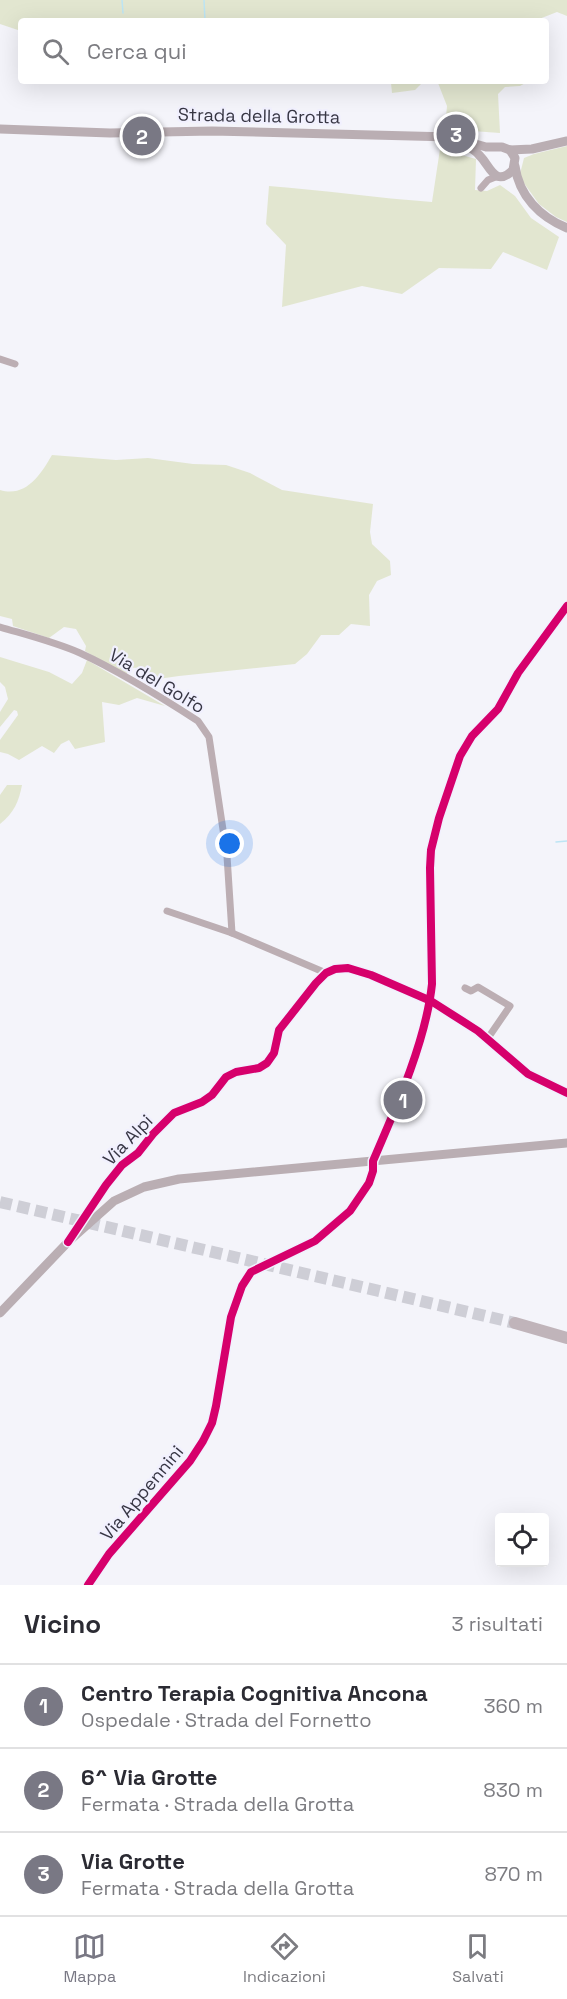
<!DOCTYPE html>
<html lang="it">
<meta charset="utf-8">
<style>
:root{--surface:#fff;--page:#f2f2f3;--text:#2b2b33;--muted:#7c7c81;--line:#e1e1e2;--accent:#797884}
body{margin:0;font-family:"Space Grotesk",sans-serif;background:var(--page);color:var(--text)}
.controls{position:absolute;right:18px;bottom:18px;display:grid;overflow:hidden;border-radius:6px;box-shadow:0 6px 24px #0002}
.controls button{width:54px;height:54px;display:grid;place-items:center;padding:0;border:0;border-bottom:2px solid var(--line);background:var(--surface);color:var(--text);font:30px sans-serif}
.you{position:absolute;left:230px;top:844px;width:21px;height:21px;margin:-15px;border:4px solid #fff;border-radius:50%;background:#1a73e8;box-shadow:0 0 0 9px #1a73e833}
.badge{display:grid;place-items:center;width:39px;height:39px;border-radius:50%;background:var(--accent);color:#fff;font-size:20px;font-weight:700}
.pin{position:absolute;translate:-50% -50%;border:3px solid #fff;box-shadow:0 2px 6px #0006}
.list{margin:0;padding:0;list-style:none}
h2{display:flex;justify-content:space-between;align-items:center;height:78px;margin:0;padding:0 24px;font-size:26px}
h2 small{font-size:20px;font-weight:400;color:var(--muted)}
.list li{display:grid;grid-template-columns:39px 1fr auto;gap:18px;align-items:center;box-sizing:border-box;height:84px;padding:0 24px;border-top:2px solid var(--line)}
.list b{display:block;font-size:22px;white-space:nowrap}
.list p{margin:0;font-size:20px;white-space:nowrap;color:var(--muted)}
.list em{font-size:20px;font-style:normal;color:var(--muted)}
.icon{flex:none;width:33px;height:33px;fill:none;stroke:currentColor;stroke-width:2;stroke-linecap:round;stroke-linejoin:round}
.map{position:relative;flex:none;width:567px;height:1585px;overflow:hidden}
.search{position:absolute;background:var(--surface);box-shadow:0 6px 24px #0002;left:18px;right:18px;top:18px;height:66px;display:flex;align-items:center;gap:15px;box-sizing:border-box;padding:0 21px;border-radius:6px;color:var(--muted);font-size:22px}
.sheet{height:330px;background:var(--surface)}
nav{display:flex;justify-content:space-around;align-items:center;box-sizing:border-box;height:84px;border-top:2px solid var(--line);background:var(--surface);font-size:16px;color:var(--muted)}
nav a{display:grid;justify-items:center;gap:3px}
nav .on{color:var(--accent)}
.map>svg:first-child{display:block}
.green{fill:#e2e6d0}
.lines{fill:none;stroke-linecap:round;stroke-linejoin:round}
.stream{stroke:#bde5f4;stroke-width:1.5}
.highway-tunnel{stroke:#ceced6;stroke-width:12;stroke-dasharray:12 6;stroke-linecap:butt}
.street{stroke:#bcaeb3;stroke-width:7}
.secondary{stroke:#baaeb3;stroke-width:9}
.highway{stroke:#c0b4ba;stroke-width:12}
.cycleway-casing{stroke:#f1f0fe;stroke-width:11}
.cycleway{stroke:#d6006c;stroke-width:8}
.labels{text-anchor:middle;stroke-width:4.5;stroke-linejoin:round;paint-order:stroke}
.street-label{font-size:18px;fill:#373644;stroke:#f1f0fe}
</style>
<div class="map">
<svg width="567" height="1585" viewBox="0 0 567 1585">
<rect width="100%" height="100%" fill="#f4f4fa"/>
<!-- green -->
<g class="green">
<path d="M0,0H567V16L557,12L534,21H136C128,18 119,21 111,21C96,22 81,20 65,18V21H21V31L0,24Z"/>
<polygon points="392,81 529,81 520,86 505,87 498,94 500,133 445,129 447,106 438,83 421,84 415,90 392,93 391,83"/>
<polygon points="567,146 567,222 556,217 539,204 521,179 520,174 524,158 534,154"/>
<path d="M440,149L476,159L475,190L487,191L500,185L515,196L531,218L559,237L547,270L503,252L491,269L439,268L402,294L362,286L282,307L286,245L266,224L269,186C323,190 377,198 432,202Z"/>
<path d="M52,455L116,460L148,458L193,464L226,465L250,473L282,490L373,504L370,532L372,544L390,561L391,575L377,581L369,595L370,626L351,624L339,635H321L307,654L295,664L179,676L151,680C146,671 142,667 131,668L126,675L85,651L86,646L76,629L64,627L49,638L13,626L12,619L0,616V490C26,498 41,474 52,455Z"/>
<polygon points="0,657 49,672 72,684 82,673 87,660 165,706 137,698 119,705 102,702 105,742 75,749 69,740 61,744 54,753 42,746 19,760 8,754 0,752 0,740 18,715 17,711 14,710 0,727 0,712 8,699 5,687 0,682"/>
<path d="M7,785H22C19,801 14,813 0,824V795Z"/>
</g>
<g class="lines">
<!-- stream -->
<g class="stream">
<polyline points="122,0 123,13"/>
<polyline points="204,0 205,21"/>
<polyline points="556,842 567,841"/>
</g>
<!-- highway-tunnel -->
<polyline class="highway-tunnel" points="0,1202 515,1323"/>
<!-- street -->
<g class="street">
<polyline points="481,188 488,180 498,176"/>
<polyline points="0,359 15,364"/>
<path d="M0,627C27,635 55,642 80,653C121,672 161,697 198,721L209,737L227,856L232,933"/>
<polyline points="167,911 232,933 326,973"/>
<polyline points="465,988 471,991 478,987 510,1006 488,1038"/>
<polyline points="75,1232 106,1185 122,1165 138,1153 153,1134 174,1113 202,1102 212,1095 226,1077 236,1072 259,1068 267,1063 274,1053 279,1030 316,983 326,973 335,969 348,968 371,975 431,1001"/>
<polyline points="88,1585 109,1554 190,1461 203,1441 212,1423 216,1406 231,1317 242,1286 251,1272 315,1241 350,1211 369,1183 373,1171 373,1161"/>
</g>
<!-- secondary -->
<g class="secondary">
<polyline points="0,129 110,133 212,131 451,137 486,147 502,147 510,150 532,149 567,141"/>
<path d="M463,145C470,147 475,150 480,156C490,166 495,188 513,170L515,158L510,150"/>
<path d="M515,166C519,196 540,217 567,228"/>
<polyline points="431,1001 478,1031 528,1074 567,1093"/>
<path d="M373,1161C396,1108 426,1041 432,984L430,868L431,850L439,818L460,756L472,736L498,709L518,673L567,606"/>
<polyline points="0,1313 68,1242 114,1201 144,1187 179,1179 567,1143"/>
</g>
<!-- highway -->
<polyline class="highway" points="515,1323 567,1338"/>
<defs>
<g id="cycleway">
<polyline points="68,1242 106,1185 122,1165 138,1153 153,1134 174,1113 202,1102 212,1095 226,1077 236,1072 259,1068 267,1063 274,1053 279,1030 316,983 326,973 335,969 348,968 371,975 431,1001 478,1031 528,1074 567,1093"/>
<path d="M88,1585L109,1554L190,1461L203,1441L212,1423L216,1406L231,1317L242,1286L251,1272L315,1241L350,1211L369,1183L373,1171V1161C396,1108 426,1041 432,984L430,868L431,850L439,818L460,756L472,736L498,709L518,673L567,606"/>
</g>
</defs>
<!-- cycleway casing -->
<use href="#cycleway" class="cycleway-casing"/>
<!-- cycleway -->
<use href="#cycleway" class="cycleway"/>
</g>
<g class="labels">
<!-- street labels -->
<g class="street-label">
<text transform="translate(259 116) rotate(1)" y="6">Strada della Grotta</text>
<text transform="translate(157 681) rotate(31)" y="6">Via del Golfo</text>
<text transform="translate(128 1140) rotate(-46)" y="6">Via Alpi</text>
<text transform="translate(142 1493) rotate(-50)" y="6">Via Appennini</text>
</g>
</g>
</svg>
<div class="controls">
<button><svg class="icon" aria-label="locate" viewBox="0 0 24 24"><circle cx="12" cy="12" r="6"/><path d="M12 2v4M12 18v4M2 12h4M18 12h4"/></svg></button>
</div>
<div class="you"></div>
<div class="pin badge" style="left:403px;top:1100px">1</div>
<div class="pin badge" style="left:142px;top:136px">2</div>
<div class="pin badge" style="left:456px;top:134px">3</div>
<div class="search"><svg class="icon" aria-label="search" viewBox="0 0 24 24"><circle cx="10" cy="10" r="6"/><path d="M15 15l6 6"/></svg>Cerca qui</div>
</div>
<section class="sheet">
<h2>Vicino<small>3 risultati</small></h2>
<ul class="list">
<li><span class="badge">1</span><div><b>Centro Terapia Cognitiva Ancona</b><p>Ospedale · Strada del Fornetto</p></div><em>360 m</em></li>
<li><span class="badge">2</span><div><b>6^ Via Grotte</b><p>Fermata · Strada della Grotta</p></div><em>830 m</em></li>
<li><span class="badge">3</span><div><b>Via Grotte</b><p>Fermata · Strada della Grotta</p></div><em>870 m</em></li>
</ul>
</section>
<nav>
<a class="on"><svg class="icon" aria-label="map" viewBox="0 0 24 24"><path d="M3 6l6-2 6 2 6-2v14l-6 2-6-2-6 2zM9 4v14M15 6v14"/></svg>Mappa</a>
<a><svg class="icon" aria-label="directions" viewBox="0 0 24 24"><path d="M12 3l9 9-9 9-9-9zM9 14v-3h6M13 9l2 2-2 2"/></svg>Indicazioni</a>
<a><svg class="icon" aria-label="saved" viewBox="0 0 24 24"><path d="M7 4h10v16l-5-4-5 4z"/></svg>Salvati</a>
</nav>
